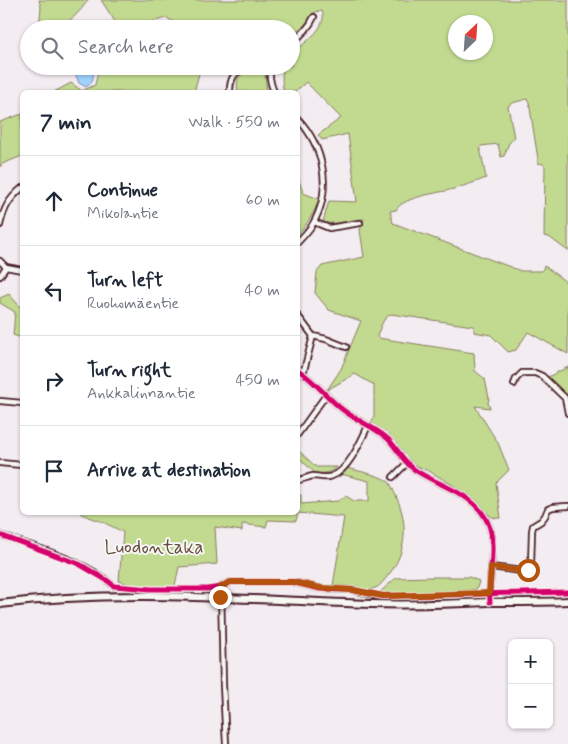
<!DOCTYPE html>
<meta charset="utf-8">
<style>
:root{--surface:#fff;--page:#f6f6f7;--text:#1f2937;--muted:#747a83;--line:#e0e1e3}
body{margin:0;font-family:Mynerve,sans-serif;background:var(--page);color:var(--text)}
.controls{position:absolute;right:15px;bottom:15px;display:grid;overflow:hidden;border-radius:8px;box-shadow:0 1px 4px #0004}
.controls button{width:45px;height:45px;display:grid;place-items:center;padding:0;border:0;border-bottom:1px solid var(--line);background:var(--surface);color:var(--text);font:25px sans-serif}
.compass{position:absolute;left:448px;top:15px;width:45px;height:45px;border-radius:50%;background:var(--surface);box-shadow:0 1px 4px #0004;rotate:25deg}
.stop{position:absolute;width:15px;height:15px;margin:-11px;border:4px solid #b45309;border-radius:50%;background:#fff}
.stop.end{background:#b45309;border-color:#fff;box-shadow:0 1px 5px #0008}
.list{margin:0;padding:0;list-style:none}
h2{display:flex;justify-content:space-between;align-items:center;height:65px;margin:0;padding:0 20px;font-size:21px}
h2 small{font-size:16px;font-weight:400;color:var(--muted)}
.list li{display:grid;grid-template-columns:32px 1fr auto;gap:15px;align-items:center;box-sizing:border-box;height:90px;padding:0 20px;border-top:1px solid var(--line)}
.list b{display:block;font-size:19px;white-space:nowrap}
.list p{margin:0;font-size:16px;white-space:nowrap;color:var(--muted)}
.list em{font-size:16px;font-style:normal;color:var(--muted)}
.icon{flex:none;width:28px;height:28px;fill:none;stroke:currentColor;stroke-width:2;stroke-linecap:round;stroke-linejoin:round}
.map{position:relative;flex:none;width:568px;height:744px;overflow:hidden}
.search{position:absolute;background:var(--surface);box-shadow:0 1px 4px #0004;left:20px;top:20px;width:280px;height:55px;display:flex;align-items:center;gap:12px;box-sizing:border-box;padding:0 18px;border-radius:28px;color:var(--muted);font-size:19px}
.panel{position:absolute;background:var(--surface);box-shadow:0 1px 4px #0004;left:20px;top:90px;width:280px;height:425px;border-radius:8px}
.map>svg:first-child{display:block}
.green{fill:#c2da90;stroke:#867c5e;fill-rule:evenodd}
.water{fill:#a0d2fd;stroke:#7e8aa9}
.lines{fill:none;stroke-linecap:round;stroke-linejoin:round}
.minor-casing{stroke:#4a1f2b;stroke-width:8}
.highway-casing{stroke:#4a1f2b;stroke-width:10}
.minor{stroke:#f6f6f2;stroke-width:4.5}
.highway{stroke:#f6f6f2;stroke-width:6}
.cycleway-casing{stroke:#f6f6f2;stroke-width:8}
.cycleway{stroke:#d6006c;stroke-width:5}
.route{stroke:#b45309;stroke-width:6}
.labels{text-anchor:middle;stroke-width:4;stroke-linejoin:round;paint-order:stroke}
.park-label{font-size:19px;fill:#684e44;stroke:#f6f6f2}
</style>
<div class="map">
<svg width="568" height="744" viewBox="0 0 568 744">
<rect width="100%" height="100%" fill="#f3ecf1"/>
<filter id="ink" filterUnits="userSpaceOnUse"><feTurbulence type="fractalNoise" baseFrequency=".02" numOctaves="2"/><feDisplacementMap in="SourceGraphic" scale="10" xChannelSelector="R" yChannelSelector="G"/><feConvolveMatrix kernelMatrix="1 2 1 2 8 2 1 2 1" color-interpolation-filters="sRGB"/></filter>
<g filter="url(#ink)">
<!-- green -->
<g class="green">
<path d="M39,0H88C80,12 70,23 55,28C50,30 44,29 39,29L41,7Z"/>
<path d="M101,0H568V251L549,237L544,236L545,166L543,164L538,163V159L529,102L527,99L512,103L508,106L514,138L509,143L504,156L501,157L498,144L481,146L480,148L486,178C476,182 466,185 457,188C442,193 403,196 396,210L390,211L393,223L521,271H542L544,266L546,267L566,282L568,288V354L528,332L516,350L508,352L491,335L474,332V327L473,326L391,314C383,317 380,329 377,336L378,338L474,353L475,371L485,379L489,398L488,403L490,408L475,406L498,443L509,470L496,483L501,518C488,520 486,509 477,502C462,491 447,481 431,472C425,469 418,467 413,464C406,459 402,452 397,446C389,437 381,430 370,425L374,418V385L355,374L327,390L341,369L361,321L329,310L315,293L317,272L322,266L364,257L360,230L364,219C350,219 337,226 323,222L329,201L357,202L348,134L322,140L318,135L341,118L306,82L295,92H284C282,84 281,74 284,66H291V55C301,45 329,28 322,11L315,12L304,26L291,34V29H181L182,27L167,18L147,23L142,29H120ZM456,22H486V52H456Z"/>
<polygon points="99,66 201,66 194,92 54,92 71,83 82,91 95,85"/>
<path d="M262,71L265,76L267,92H238C234,72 245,72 262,71Z"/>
<polygon points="22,114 22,156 2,164 0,167 0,122"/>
<path d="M298,177L303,193L319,199C314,214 307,223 298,235Z"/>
<polygon points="9,294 22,309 22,338 13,335 15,312 0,303 0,298"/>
<polygon points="568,367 568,402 564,392 548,377"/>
<path d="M298,450L316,467H337C330,473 324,474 315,473L298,457Z"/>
<path d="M346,468C355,470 383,476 389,482C392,486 394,492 396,496C409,524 407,554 386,578C383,582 379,587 375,588C366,593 344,587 333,586L344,517L298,513L296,521L268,520L266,527L242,524V531L215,527L217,564L179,567L175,586C156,587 136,587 119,581L123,532L103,522L81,514V512H298V494L301,495V504L338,501L346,496L354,501H369V481L341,474Z"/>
<polygon points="431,577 469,577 479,581 477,588 474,590 383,594 380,592 396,578"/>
</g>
<!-- water -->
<path class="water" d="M75,66H93C94,75 94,83 86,87L79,83L75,73Z"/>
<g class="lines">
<defs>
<g id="minor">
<path d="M291,43C301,36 309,28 314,17"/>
<path d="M271,66C268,75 271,85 274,92"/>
<path d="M230,92C229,68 250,62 270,70"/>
<path d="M298,119C323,146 332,187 315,220C311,229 304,235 298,242"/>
<polyline points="314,222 329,228 360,223"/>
<path d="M0,225C4,208 9,199 22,188"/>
<polyline points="0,261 6,267 22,270"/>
<polyline points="0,276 6,267"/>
<polyline points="298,316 313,336 326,339 346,347"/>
<path d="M298,370C315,381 327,398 343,410C357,421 375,427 388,439C398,449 403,462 415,470C440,487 475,493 488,523C497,542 488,580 490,602"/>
<polyline points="303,374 313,336"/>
<polyline points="514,384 516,379 522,373 535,373 542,376 565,398 568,413"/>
<polyline points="0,401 22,403"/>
<polyline points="298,434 326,395"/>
<polyline points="0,463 22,465"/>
<polyline points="393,477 407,463"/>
<path d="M298,480C303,480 307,477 313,476C319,476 325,479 332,476C348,471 361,441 368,426"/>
<path d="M0,535C39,549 83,559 114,586"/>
<polyline points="491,567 522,571 529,570 531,564 532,531 533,526 541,521 545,516 548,509 553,507 568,506"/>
<polyline points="226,744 223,685 221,587 228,583 231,582 293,582 321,589 353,590 374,595"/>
</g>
<path id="highway" d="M0,604C124,588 247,600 371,604C410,605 449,604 488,602C515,602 541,602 568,601"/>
</defs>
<!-- minor casing -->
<use href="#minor" class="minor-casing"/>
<!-- highway casing -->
<use href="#highway" class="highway-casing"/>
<!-- minor -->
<use href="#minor" class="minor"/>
<!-- highway -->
<use href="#highway" class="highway"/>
<defs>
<g id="cycleway">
<path d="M298,370C315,381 327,398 343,410C357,421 375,427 388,439C398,449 403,462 415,470C440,487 475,493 488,523C497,542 488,580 490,602"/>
<polyline points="0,535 79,564 108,581 114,586 151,589 207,589 221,587 228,583 231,582 293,582 321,589 353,590 383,596 568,592"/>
</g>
</defs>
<!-- cycleway casing -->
<use href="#cycleway" class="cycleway-casing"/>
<!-- cycleway -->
<use href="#cycleway" class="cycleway"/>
</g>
</g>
<g class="lines" filter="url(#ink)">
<!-- route -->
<polyline class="route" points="220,597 221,587 228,583 231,582 293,582 321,588 353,590 383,596 489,593 491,567 522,571 528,570"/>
</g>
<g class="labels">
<!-- park labels -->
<g class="park-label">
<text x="154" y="553">Luodontaka</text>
</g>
</g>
</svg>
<div class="controls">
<button>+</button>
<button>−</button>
</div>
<svg class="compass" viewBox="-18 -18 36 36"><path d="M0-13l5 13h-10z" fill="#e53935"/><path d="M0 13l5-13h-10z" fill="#747a83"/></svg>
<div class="stop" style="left:528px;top:570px"></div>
<div class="stop end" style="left:220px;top:597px"></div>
<div class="search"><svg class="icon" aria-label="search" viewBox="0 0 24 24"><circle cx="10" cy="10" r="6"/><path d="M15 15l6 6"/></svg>Search here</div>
<section class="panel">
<h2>7 min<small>Walk · 550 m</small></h2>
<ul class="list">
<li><svg class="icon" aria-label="ahead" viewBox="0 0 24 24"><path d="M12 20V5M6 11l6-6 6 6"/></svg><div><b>Continue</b><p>Mikolantie</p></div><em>60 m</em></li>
<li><svg class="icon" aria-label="left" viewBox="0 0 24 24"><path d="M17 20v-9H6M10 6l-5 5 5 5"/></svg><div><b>Turn left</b><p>Ruohomäentie</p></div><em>40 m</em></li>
<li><svg class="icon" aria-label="right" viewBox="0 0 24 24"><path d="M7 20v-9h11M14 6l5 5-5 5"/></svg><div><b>Turn right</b><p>Ankkalinnantie</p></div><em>450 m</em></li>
<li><svg class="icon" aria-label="arrive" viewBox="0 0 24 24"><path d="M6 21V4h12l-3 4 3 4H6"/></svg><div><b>Arrive at destination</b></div></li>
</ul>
</section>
</div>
